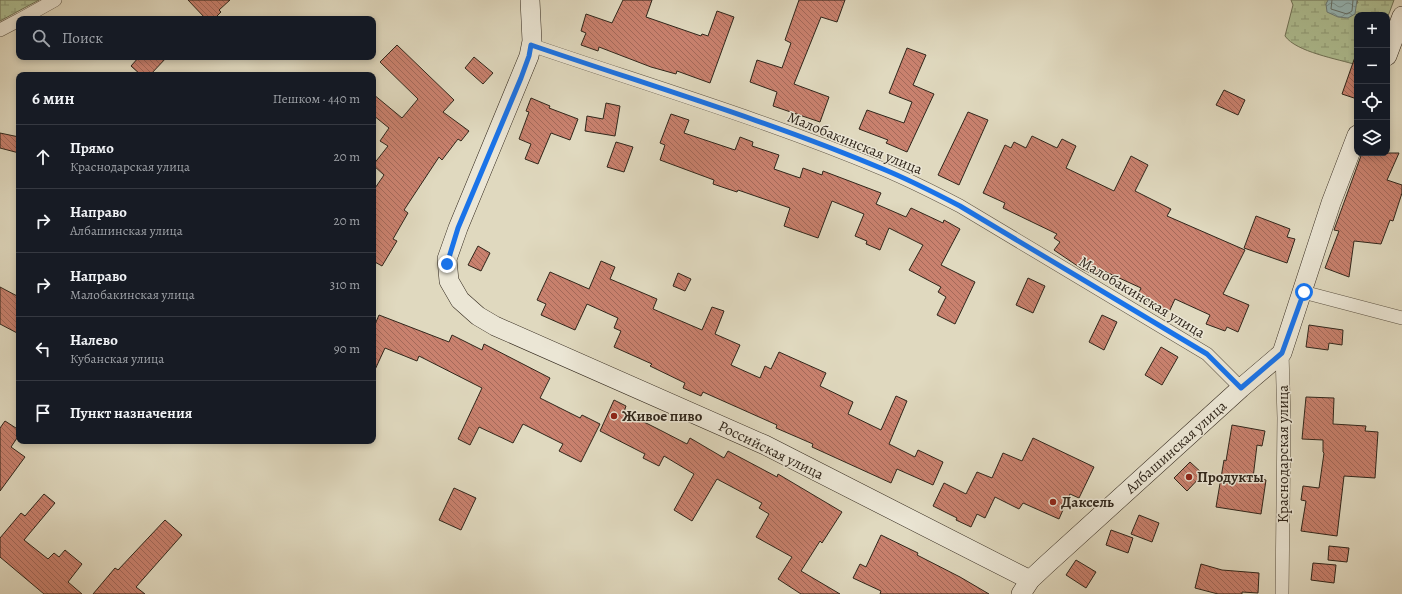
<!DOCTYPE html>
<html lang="ru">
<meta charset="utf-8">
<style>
:root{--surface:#171b24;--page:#20242c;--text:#f1f3f6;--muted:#9ea1a6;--line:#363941}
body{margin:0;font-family:Alegreya,serif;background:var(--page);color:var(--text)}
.controls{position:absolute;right:12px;top:12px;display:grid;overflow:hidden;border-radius:8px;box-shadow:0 2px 6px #0003}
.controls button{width:36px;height:36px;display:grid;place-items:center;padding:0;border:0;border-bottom:1px solid var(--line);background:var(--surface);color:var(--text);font:20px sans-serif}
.stop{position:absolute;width:12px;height:12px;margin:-9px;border:3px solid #1a73e8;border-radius:50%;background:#fff}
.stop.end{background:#1a73e8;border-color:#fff;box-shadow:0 1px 4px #0008}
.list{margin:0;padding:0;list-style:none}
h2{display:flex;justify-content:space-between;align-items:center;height:52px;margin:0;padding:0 16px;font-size:17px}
h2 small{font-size:13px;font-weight:400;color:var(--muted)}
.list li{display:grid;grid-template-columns:26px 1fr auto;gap:12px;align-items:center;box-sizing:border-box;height:64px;padding:0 16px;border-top:1px solid var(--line)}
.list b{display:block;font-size:15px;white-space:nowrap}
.list p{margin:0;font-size:13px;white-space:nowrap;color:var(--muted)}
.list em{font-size:13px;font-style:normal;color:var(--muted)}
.icon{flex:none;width:22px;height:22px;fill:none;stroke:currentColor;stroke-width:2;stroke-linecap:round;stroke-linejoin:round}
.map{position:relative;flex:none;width:1402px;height:594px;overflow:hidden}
.search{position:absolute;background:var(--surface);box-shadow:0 2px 6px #0003;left:16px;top:16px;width:360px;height:44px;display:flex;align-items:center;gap:10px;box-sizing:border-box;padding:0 14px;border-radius:8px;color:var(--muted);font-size:15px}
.panel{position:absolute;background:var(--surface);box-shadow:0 2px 6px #0003;left:16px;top:72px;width:360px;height:372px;border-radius:8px}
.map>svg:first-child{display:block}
.wetland{fill:url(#wetland-marsh);stroke:#707358}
.water{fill:url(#water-waves);stroke:#6d7e7a}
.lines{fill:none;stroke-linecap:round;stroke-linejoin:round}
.shore{stroke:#63706a;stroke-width:1}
.building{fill:url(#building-back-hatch);stroke:#30261b}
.street-casing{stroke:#5c5344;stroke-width:14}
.secondary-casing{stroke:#30261b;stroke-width:20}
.street{stroke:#ebe6d5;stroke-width:13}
.secondary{stroke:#ebe6d5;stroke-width:19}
.route{stroke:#1a73e8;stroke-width:5}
.poi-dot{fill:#8f2418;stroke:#ebe6d5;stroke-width:1.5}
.labels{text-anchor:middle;stroke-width:3;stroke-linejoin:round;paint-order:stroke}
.street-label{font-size:15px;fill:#30261b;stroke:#ebe6d5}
.poi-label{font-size:15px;font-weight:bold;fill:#30261b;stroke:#ebe6d5;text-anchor:start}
</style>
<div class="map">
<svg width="1402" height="594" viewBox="0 0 1402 594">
<defs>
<pattern id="wetland-marsh" width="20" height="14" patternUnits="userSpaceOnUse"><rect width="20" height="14" fill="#afc094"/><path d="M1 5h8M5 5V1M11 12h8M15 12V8" fill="none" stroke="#8f9c78"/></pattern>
<pattern id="water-waves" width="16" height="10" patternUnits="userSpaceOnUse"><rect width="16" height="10" fill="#96b9ba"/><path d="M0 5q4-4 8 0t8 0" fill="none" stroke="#7b9696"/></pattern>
<pattern id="building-back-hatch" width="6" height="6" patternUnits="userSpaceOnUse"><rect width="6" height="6" fill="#c9816e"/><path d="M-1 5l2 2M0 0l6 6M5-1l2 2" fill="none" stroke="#a4695a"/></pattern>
</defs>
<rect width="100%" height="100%" fill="#e0d9bf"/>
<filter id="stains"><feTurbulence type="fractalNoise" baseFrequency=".005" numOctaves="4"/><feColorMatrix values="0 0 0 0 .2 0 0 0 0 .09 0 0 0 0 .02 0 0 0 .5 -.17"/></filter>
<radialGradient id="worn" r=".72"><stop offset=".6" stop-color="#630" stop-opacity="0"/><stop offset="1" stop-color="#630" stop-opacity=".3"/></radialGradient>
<!-- wetland -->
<g class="wetland">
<polygon points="0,0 39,0 0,21"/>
<path d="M1291,0H1328L1326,5L1358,3L1357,0H1394L1387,19V15H1357V65C1338,59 1296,52 1285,36L1293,5Z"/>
</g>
<!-- water -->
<polygon class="water" points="1328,0 1357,0 1355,14 1348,18 1338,17 1327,12 1326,4"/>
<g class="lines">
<!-- shore -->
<polyline class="shore" points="1332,0 1331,9 1347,14 1352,11 1353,0"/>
</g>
<!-- building -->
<g class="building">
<polygon points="188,0 230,0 219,10 221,12 214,19 206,19"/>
<polygon points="623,0 652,0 646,17 701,36 702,34 708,36 717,11 734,17 710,83 677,71 676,74 651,67 599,47 598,51 581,45 586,33 581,31 586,14 612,23"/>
<polygon points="799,0 845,0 837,22 821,17 794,84 829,97 820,122 773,106 777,92 750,82 757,60 782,68 791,43 785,40"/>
<polygon points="397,45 454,100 443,112 469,131 461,141 458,139 442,160 439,157 404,210 408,213 393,239 397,241 382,266 373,261 373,191 384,175 373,165 388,146 380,141 389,128 373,115 373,94 402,118 418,99 380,62"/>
<polygon points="907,48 926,55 913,85 934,94 907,152 886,143 888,140 859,129 867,110 904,123 912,102 889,93"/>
<polygon points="139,57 167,57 150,75 141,75 131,66"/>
<polygon points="474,57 493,73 483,84 465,68"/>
<polygon points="1355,57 1357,57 1357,99 1342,94"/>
<polygon points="1224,90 1245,100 1238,115 1216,105"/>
<polygon points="531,98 550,106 549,108 578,119 570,140 551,133 538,164 525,159 531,144 519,139 529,112 526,111"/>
<polygon points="606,103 620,106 615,136 585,131 587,116 603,119"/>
<polygon points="968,112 988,120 959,185 938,175"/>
<polygon points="671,114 689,120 684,133 735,150 740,137 753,142 752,146 779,155 774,169 800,178 803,168 822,175 823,171 881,193 876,204 906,217 911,208 943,223 944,220 960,229 941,265 975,282 955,324 937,315 946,297 938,292 941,287 909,270 923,245 889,228 880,250 866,244 867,241 855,236 864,214 832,201 818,238 784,226 790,208 738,190 737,192 713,184 714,180 660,160 665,145 660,143"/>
<polygon points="0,133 19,137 19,153 0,148"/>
<polygon points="1032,136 1057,148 1062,139 1076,146 1066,168 1114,191 1131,156 1148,165 1135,191 1171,209 1167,216 1245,250 1223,294 1249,305 1238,332 1227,327 1225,331 1206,324 1210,315 1175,299 1169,312 1137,297 1141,288 1104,271 1101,278 1082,269 1054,250 1060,242 1054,238 1057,234 1003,208 1005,203 983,193 1005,145 1011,148 1014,142 1026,148"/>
<polygon points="616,142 633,147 624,172 607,167"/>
<polygon points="1362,153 1399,153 1387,180 1402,185 1402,193 1393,221 1390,220 1381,244 1354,241 1349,277 1325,268 1339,231 1334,230"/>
<polygon points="1256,216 1290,229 1287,237 1295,239 1287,263 1244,248"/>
<polygon points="478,246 490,253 481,271 468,265"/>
<polygon points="601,261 615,267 610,279 657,299 653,309 702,330 712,307 724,311 715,334 740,345 731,365 760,378 765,366 771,369 779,352 826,373 820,386 853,402 848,414 881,430 896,396 907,401 889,444 915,457 918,450 943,462 933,485 897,469 891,483 812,447 813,444 776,428 777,425 703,392 701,396 683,388 685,383 650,366 652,364 614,347 621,331 614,328 618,318 587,304 575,330 541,315 546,304 537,300 550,272 589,289"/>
<polygon points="678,273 691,279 685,291 673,286"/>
<polygon points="1028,278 1045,286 1033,313 1016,305"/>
<polygon points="0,287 19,297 19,334 0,324"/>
<polygon points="379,315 449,342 452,335 482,350 484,344 550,378 540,398 580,418 582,415 600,424 581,462 559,451 563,444 523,424 513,443 479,427 470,445 458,439 482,388 419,356 417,361 385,348 373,374 373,329"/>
<polygon points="1102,315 1117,322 1104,350 1089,342"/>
<polygon points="1309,325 1343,330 1342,345 1329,343 1328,350 1306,347"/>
<polygon points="1161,347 1178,357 1162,385 1145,375"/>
<polygon points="1306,397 1334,398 1333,424 1366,426 1365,431 1378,432 1375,478 1344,476 1337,536 1301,531 1306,501 1301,500 1303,486 1319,488 1324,453 1323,452 1323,440 1302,439"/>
<polygon points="614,400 626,406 624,412 658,429 687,444 690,438 724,458 728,451 777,477 778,474 842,512 822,543 820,541 801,571 840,594 801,594 778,579 792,557 756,537 769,514 759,508 762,503 717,479 692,521 674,510 694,474 664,456 659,466 643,458 645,454 600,431"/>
<polygon points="5,421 19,430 19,435 11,447 25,457 0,491 0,428"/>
<polygon points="1232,425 1265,431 1262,446 1257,445 1253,478 1266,480 1261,514 1216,507 1224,460 1226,461"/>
<polygon points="1033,438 1094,467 1079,498 1070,494 1059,519 1023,503 1019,509 995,497 985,518 977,514 971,527 956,520 957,518 933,506 944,483 966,494 977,472 992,478 1003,453 1022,461"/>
<polygon points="1190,462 1203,474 1187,491 1174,478"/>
<polygon points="454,488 476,498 461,530 439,520"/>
<polygon points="44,494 55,503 24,540 48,559 54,553 59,557 65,550 82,564 68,582 82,594 44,594 0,557 0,538 21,513 25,516"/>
<polygon points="1139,515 1159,523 1152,542 1131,534"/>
<polygon points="165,520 182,535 136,587 145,594 93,594 115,568 118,570"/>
<polygon points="1111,530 1133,538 1128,553 1106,545"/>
<polygon points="881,535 918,553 917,555 960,577 989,594 880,594 881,591 853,578 860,564 866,567"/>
<polygon points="1329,546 1349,548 1347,562 1328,560"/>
<polygon points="1076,560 1096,572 1086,588 1066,575"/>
<polygon points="1313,563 1336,565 1334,583 1311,580"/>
<polygon points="1201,564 1222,570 1259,573 1258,593 1242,592 1242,594 1218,594 1195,588"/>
</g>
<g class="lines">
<defs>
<g id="street">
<polyline points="21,19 55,0"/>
<polyline points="0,30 19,20"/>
<path d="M531,45C648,85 769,121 883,169C909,180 935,193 960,206L1207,354L1241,388"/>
<polyline points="1303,292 1402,318"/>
<polyline points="1282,594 1284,418 1282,353"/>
</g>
<g id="secondary">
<polyline points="530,0 532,41 529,56 458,228 447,259 449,281 460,300 478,316 495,326 765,445 1030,580"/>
<polyline points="1387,56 1402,16"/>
<polyline points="1021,594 1030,580 1046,565 1241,388 1282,353 1331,203 1357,135"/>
</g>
</defs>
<!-- street casing -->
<use href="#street" class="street-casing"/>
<!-- secondary casing -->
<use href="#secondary" class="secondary-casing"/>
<!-- street -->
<use href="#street" class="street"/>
<!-- secondary -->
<use href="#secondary" class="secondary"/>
</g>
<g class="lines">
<!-- route -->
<path class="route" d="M447,264L458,228L521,78L529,56L531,45C648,85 769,121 883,169C910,180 935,193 960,206L1207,354L1241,388L1282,353L1304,292"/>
</g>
<!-- markers -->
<g class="poi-dot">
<circle cx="614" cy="416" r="4"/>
<circle cx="1189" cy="477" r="4"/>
<circle cx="1053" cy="502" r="4"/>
</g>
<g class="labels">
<!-- street labels -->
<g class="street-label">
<text transform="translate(855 143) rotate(22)" y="5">Малобакинская улица</text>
<text transform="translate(1142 297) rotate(31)" y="5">Малобакинская улица</text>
<text transform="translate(1176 447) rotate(-42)" y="5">Албашинская улица</text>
<text transform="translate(771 450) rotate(26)" y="5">Российская улица</text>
<text transform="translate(1283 454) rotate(-90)" y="5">Краснодарская улица</text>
</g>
<!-- poi labels -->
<g class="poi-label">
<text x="622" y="421">Живое пиво</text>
<text x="1197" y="482">Продукты</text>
<text x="1061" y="507">Даксель</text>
</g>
</g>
<rect width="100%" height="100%" filter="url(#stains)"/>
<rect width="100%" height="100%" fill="url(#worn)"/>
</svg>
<div class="controls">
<button>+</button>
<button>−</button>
<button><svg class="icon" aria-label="locate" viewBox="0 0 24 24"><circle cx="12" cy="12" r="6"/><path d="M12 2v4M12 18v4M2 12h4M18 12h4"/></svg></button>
<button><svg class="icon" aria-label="layers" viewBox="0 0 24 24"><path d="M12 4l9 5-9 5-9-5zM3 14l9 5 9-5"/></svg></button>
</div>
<div class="stop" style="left:1304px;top:292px"></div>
<div class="stop end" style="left:447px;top:264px"></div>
<div class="search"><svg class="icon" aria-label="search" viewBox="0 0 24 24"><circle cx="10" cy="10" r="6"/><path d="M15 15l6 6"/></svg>Поиск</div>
<section class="panel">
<h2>6 мин<small>Пешком · 440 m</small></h2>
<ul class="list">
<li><svg class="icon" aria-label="ahead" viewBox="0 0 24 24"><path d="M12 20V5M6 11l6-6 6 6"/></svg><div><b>Прямо</b><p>Краснодарская улица</p></div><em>20 m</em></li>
<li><svg class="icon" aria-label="right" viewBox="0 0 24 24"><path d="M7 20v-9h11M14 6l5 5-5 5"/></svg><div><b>Направо</b><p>Албашинская улица</p></div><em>20 m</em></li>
<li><svg class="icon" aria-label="right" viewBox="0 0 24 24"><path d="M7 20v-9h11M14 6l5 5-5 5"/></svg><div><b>Направо</b><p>Малобакинская улица</p></div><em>310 m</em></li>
<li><svg class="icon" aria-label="left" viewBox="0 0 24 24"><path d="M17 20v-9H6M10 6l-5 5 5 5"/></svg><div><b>Налево</b><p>Кубанская улица</p></div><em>90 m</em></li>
<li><svg class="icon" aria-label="arrive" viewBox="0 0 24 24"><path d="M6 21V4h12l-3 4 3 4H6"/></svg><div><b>Пункт назначения</b></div></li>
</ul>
</section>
</div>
